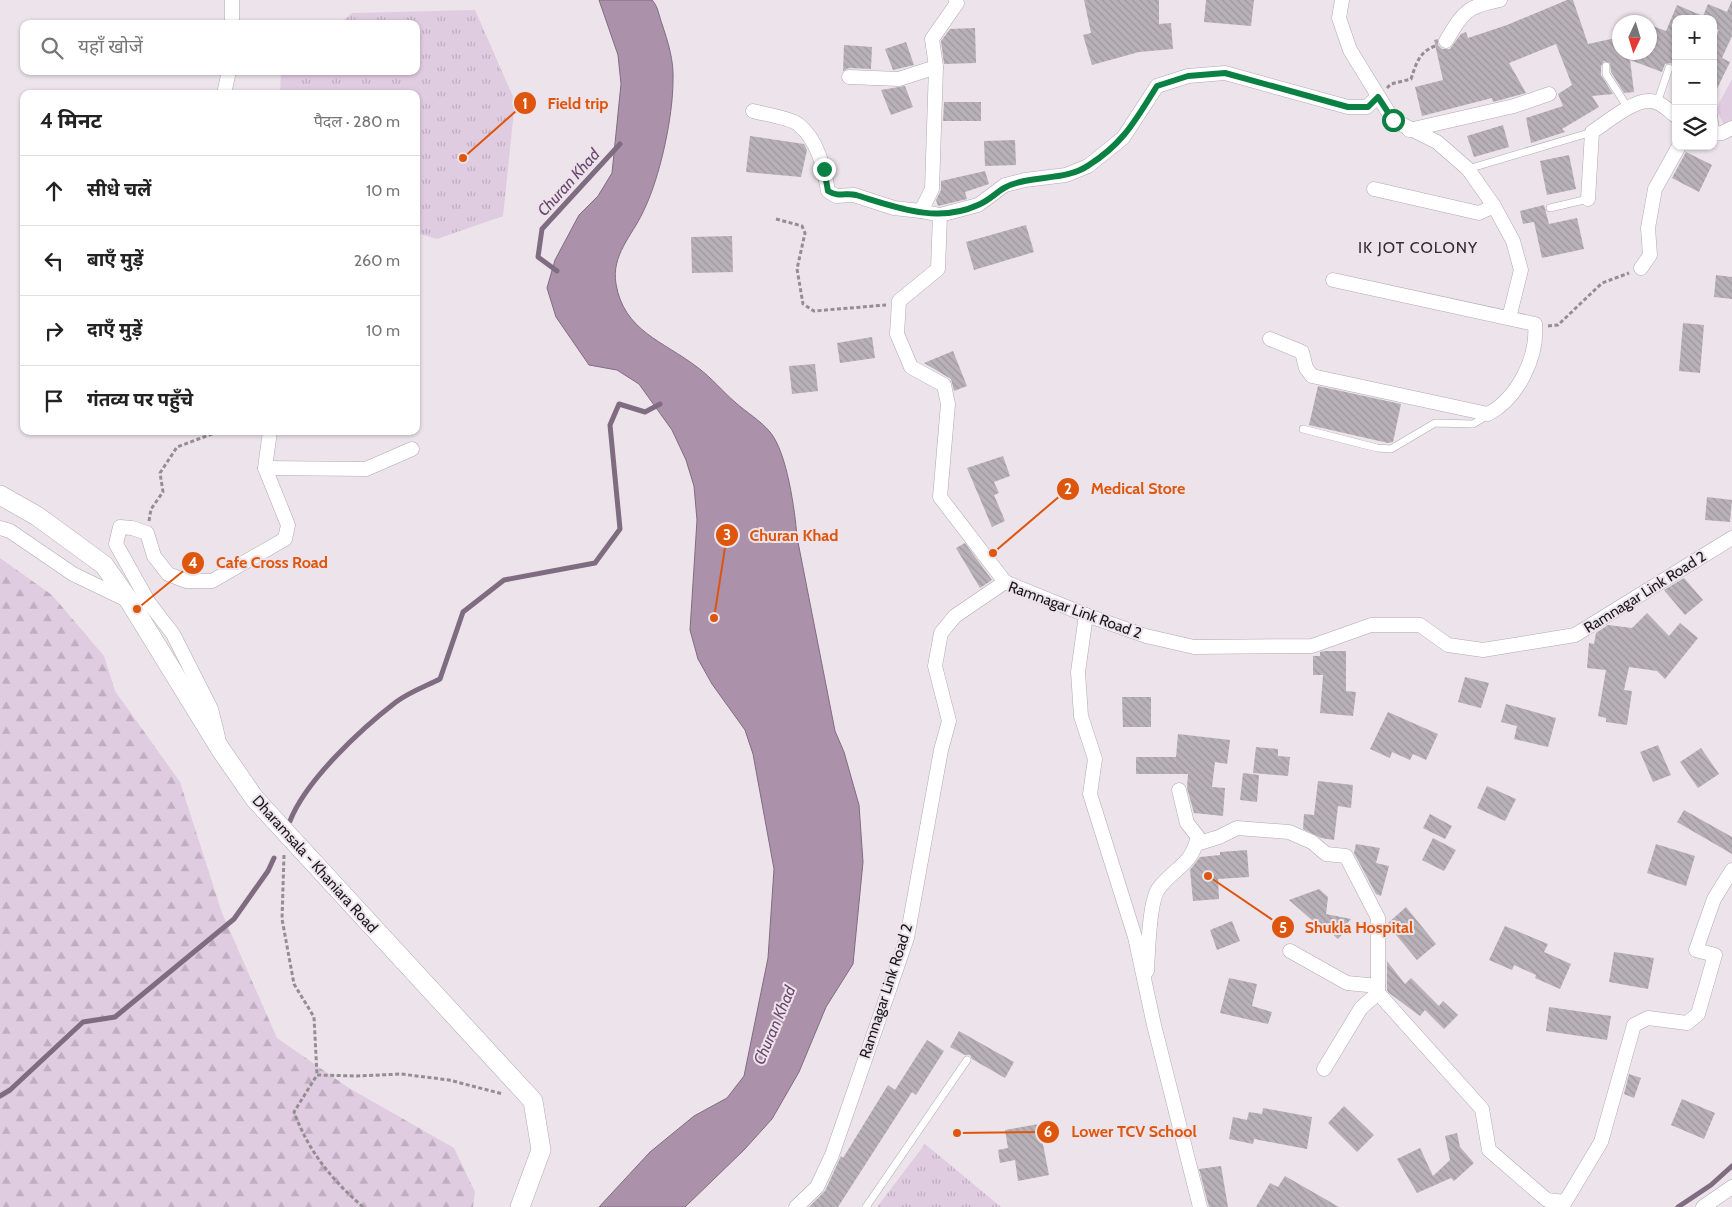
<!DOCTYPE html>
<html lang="hi">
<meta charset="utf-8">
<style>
:root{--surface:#fff;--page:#f2f2f2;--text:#222;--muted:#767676;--line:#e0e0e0}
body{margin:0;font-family:Cabin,"Noto Sans Devanagari",sans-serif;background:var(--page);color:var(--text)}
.controls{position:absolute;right:15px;top:15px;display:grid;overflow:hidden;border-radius:10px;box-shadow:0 1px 4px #0004}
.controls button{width:45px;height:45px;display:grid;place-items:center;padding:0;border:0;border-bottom:1px solid var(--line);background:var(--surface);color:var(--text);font:25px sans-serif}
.compass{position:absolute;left:1612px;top:15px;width:45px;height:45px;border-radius:50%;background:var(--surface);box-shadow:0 1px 4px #0004;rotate:184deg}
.stop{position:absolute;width:15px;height:15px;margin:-11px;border:4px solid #0b8043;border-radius:50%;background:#fff}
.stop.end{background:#0b8043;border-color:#fff;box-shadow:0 1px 5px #0008}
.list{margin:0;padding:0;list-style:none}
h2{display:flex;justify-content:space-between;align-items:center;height:65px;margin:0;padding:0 20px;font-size:21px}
h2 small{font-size:16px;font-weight:400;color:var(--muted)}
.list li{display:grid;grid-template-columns:32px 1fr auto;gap:15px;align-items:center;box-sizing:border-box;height:70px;padding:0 20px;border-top:1px solid var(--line)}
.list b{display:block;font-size:19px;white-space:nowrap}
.list em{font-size:16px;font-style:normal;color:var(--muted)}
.icon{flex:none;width:28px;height:28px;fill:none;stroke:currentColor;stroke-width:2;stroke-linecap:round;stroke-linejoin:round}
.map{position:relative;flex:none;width:1732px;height:1207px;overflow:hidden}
.search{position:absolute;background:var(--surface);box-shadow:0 1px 4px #0004;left:20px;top:20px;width:400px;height:55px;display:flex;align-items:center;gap:12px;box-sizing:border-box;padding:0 18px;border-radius:10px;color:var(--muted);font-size:19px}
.panel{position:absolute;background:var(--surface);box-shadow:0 1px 4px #0004;left:20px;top:90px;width:400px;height:345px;border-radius:10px}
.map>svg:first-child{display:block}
.grass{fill:#e0cce0}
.forest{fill:url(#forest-firs)}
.park{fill:url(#park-tufts)}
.water{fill:#ac91ab;stroke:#806c80}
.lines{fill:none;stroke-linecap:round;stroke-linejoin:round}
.stream{stroke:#806c80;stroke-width:5}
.building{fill:url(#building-back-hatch)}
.lane-casing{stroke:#b1a9b1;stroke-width:8}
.street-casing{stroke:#b1a9b1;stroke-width:15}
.secondary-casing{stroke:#b1a9b1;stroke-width:20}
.path{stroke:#948e93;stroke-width:3;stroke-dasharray:4 2.5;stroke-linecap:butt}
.lane{stroke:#fff;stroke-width:7}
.street{stroke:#fff;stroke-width:14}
.secondary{stroke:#fff;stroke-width:19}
.route{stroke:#0b8043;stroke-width:6}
.labels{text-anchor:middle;stroke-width:4;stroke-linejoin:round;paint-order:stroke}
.street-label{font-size:15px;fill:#1a171a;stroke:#ece3eb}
.water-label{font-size:16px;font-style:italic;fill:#6c466d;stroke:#ece3eb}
.neighbourhood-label{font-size:16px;letter-spacing:1px;fill:#332d33;stroke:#ece3eb}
.leader{fill:none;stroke:#de560d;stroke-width:2}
.callout-dot{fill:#de560d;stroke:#ece3eb;stroke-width:2}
.mark-label{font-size:15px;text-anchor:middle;font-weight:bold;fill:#fff}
.callout-label{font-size:16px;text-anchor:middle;font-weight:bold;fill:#de560d;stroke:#ece3eb;stroke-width:4;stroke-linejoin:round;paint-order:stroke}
</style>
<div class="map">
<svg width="1732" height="1207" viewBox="0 0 1732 1207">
<defs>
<pattern id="forest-firs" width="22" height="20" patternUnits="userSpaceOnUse" patternTransform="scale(1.25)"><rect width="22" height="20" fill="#e0cce0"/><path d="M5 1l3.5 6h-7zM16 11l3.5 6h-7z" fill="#c0aec0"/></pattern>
<pattern id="park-tufts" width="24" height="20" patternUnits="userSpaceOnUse" patternTransform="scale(1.25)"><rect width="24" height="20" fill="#e0cce0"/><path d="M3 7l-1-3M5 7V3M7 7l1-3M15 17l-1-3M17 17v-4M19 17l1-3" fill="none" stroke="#c0aec0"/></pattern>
<pattern id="building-back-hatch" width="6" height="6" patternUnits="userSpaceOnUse" patternTransform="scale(1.25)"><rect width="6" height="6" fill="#b9b1b8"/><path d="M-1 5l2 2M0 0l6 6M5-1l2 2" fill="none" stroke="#9e989e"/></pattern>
</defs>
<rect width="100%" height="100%" fill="#ece3eb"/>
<!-- grass -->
<polygon class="grass" points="1732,79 1732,121 1724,125 1716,109"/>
<!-- forest -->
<polygon class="forest" points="0,558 52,595 104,656 115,691 180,782 222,913 277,1038 349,1088 454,1148 475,1192 473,1207 0,1207"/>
<!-- park -->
<g class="park">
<polygon points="475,10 515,101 503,216 437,239 416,233 416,94 280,94 281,73 416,71 416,24 339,24 352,13"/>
<polygon points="925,1144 1001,1207 877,1207"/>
</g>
<!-- water -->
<path class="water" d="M599,0H652C658,6 659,16 662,24C668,42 674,61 673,80C673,117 660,178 643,212C632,236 611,255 616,284C624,331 663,341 697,367C712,378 722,391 736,403C746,412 761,421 770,432C787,452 795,511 797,537L835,731L844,752L859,805L863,862L853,964L826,1007L799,1072L772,1119L744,1150L685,1207H599L650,1152L694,1116L727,1098L744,1076L768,958L774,869L753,754L745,730L712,684L698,659L690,630L697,520L694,486L686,460L672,430L639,384L617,370L589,365L556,317L547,288L555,260L579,215L598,196L612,173L621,84L618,55Z"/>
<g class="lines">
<!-- stream -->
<g class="stream">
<polyline points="557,271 538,257 542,229 620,144"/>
<path d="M290,821C306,780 361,729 396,702C409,692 426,686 440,679L463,612L504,580L595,563L620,529L610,425L619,404L645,412L660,404"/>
<polyline points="0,1096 10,1090 83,1022 115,1017 234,919 268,871 274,858"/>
<polyline points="1678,1207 1711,1185 1732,1166"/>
</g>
</g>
<!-- building -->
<g class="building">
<polygon points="1084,0 1159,0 1159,24 1171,23 1173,49 1139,52 1092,65 1083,35 1091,33"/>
<polygon points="1206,0 1254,0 1251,26 1204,22"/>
<polygon points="1567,0 1573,0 1588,44 1620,37 1620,52 1650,52 1650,25 1666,31 1677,5 1703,16 1708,4 1727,12 1732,0 1732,36 1722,58 1730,62 1713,97 1713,42 1719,30 1713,27 1713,19 1676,19 1676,77 1672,75 1674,67 1671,63 1665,64 1662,72 1630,60 1634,92 1624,93 1611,72 1610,63 1604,61 1601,66 1601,75 1613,94 1592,96 1599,107 1562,129 1565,132 1531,143 1526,118 1563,106 1558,94 1572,85 1556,44 1509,63 1526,93 1493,102 1492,98 1422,116 1415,87 1443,80 1434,40 1438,39 1438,45 1442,49 1450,49 1461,34 1466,32 1468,38 1507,25"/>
<polygon points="975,28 976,63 944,64 941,41 950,29"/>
<polygon points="906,42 914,65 893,70 885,49"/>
<polygon points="844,45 872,47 871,69 849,68 843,71"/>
<polygon points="905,86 913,107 891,115 881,90"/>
<polygon points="944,102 981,102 981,121 943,121"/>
<polygon points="1503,125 1509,147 1474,157 1467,136"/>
<polygon points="750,136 804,144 807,150 801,177 746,172"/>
<polygon points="1015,140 1016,165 985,166 984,141"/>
<polygon points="1686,152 1712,165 1699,192 1672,178"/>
<polygon points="1569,155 1576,189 1547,195 1540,161"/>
<polygon points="985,171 989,184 965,192 967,199 938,206 936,200 941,190 941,181"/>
<polygon points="1544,205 1549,224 1577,218 1584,249 1542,258 1534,222 1523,224 1520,211"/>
<polygon points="1026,225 1034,252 974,270 966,242"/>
<polygon points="732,236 733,272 692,273 691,237"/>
<polygon points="1716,275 1732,277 1732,299 1714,297"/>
<polygon points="1683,323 1704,325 1700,373 1679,371"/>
<polygon points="872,337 875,358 840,363 837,343"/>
<polygon points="953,351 967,386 954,391 951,379 924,363"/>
<polygon points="815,364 818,391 792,394 789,366"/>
<polygon points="1318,386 1401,404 1393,442 1388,443 1309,425"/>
<polygon points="1003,456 1010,476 994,482 999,493 994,495 1005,521 992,527 967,468"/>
<polygon points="1707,497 1732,500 1730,522 1705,520"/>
<polygon points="965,543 992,580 980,588 956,548"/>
<polygon points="1684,578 1703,600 1685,615 1664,590"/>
<polygon points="1647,613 1669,636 1680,623 1698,638 1665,679 1657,671 1629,667 1624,690 1632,691 1627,725 1606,722 1606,718 1598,716 1606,670 1587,668 1589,643 1594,644 1596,633 1608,625 1632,628"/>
<polygon points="1325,651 1346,651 1346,691 1356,692 1353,716 1320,713 1323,675 1313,675 1313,656 1320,656 1320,652"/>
<polygon points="1465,677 1489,683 1481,708 1458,702"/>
<polygon points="1122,697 1151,697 1151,727 1123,727"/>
<polygon points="1506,704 1556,718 1548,747 1514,739 1517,726 1501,722"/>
<polygon points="1388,712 1438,734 1426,760 1413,754 1410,760 1392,752 1390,758 1370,749"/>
<polygon points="1178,734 1230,740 1227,764 1215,762 1212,787 1225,788 1223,816 1194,813 1187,788 1188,774 1136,774 1136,757 1176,757"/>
<polygon points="1658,745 1671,775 1653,782 1640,752"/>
<polygon points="1256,747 1278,749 1278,756 1290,757 1288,776 1253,773"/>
<polygon points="1701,748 1719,774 1698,788 1680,762"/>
<polygon points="1243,773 1259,775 1257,802 1240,800"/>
<polygon points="1318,781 1353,785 1351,808 1338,806 1334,840 1321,838 1303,829 1304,814 1314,815"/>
<polygon points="1487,786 1516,799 1505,821 1477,808"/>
<polygon points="1684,810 1732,837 1732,854 1677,822"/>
<polygon points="1430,814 1452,826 1445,839 1423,828"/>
<polygon points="1433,838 1456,850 1444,871 1422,860"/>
<polygon points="1356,844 1380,848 1376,863 1389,866 1381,896 1376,894 1354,853"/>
<polygon points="1656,844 1695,856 1686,886 1647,873"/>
<polygon points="1247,850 1249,877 1218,879 1219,899 1193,901 1190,870 1200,857 1220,855 1220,852"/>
<polygon points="1319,889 1328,897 1326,914 1351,919 1344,927 1346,930 1338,939 1315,918 1313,921 1289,900"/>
<polygon points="1406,907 1436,944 1417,960 1387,924"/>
<polygon points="1232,921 1240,941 1217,950 1210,930"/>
<polygon points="1505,926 1548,944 1544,952 1571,964 1560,989 1535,978 1536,975 1514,965 1512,970 1489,960"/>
<polygon points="1614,952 1654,958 1648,989 1609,982"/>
<polygon points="1387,961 1405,984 1411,978 1439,1006 1443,1001 1458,1015 1444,1029 1425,1010 1420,1016 1389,993 1387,990"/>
<polygon points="1229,978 1257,984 1252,1006 1272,1012 1268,1024 1220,1013"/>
<polygon points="1549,1007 1611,1016 1607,1040 1546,1031"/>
<polygon points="959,1031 1014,1062 1005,1078 972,1059 970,1055 965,1055 950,1047"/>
<polygon points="927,1040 944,1051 916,1095 912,1092 838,1207 809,1207 825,1191 841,1156 843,1158 888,1085 895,1090"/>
<polygon points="1629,1074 1641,1078 1634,1098 1624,1094"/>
<polygon points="1682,1099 1715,1113 1704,1139 1671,1125"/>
<polygon points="1344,1106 1374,1135 1357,1152 1328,1123"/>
<polygon points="1263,1108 1312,1117 1307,1149 1254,1139 1253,1144 1229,1139 1233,1117 1247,1120 1249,1112 1262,1114"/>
<polygon points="1039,1124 1049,1175 1018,1181 1015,1160 1000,1163 998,1150 1008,1148 1005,1130"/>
<polygon points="1457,1133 1460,1147 1474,1163 1454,1181 1451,1178 1417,1193 1397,1159 1420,1148 1433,1176 1450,1160 1445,1136"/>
<polygon points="1221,1166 1228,1207 1209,1207 1199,1169"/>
<polygon points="1285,1176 1339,1207 1256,1207 1270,1183 1278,1187"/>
</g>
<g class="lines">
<defs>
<g id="lane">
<polyline points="1606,66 1606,74 1628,108"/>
<polyline points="1657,103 1669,68"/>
<polyline points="1713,111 1716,134"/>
<polyline points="1468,169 1592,132"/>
<polyline points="1550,208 1588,199"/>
<polyline points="1303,429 1377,448 1391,449 1435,423 1473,424 1488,415"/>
<polyline points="866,1207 967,1060"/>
</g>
<g id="street">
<polyline points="232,0 232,24"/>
<polyline points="956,0 957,3 932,39 936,67 932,189 921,211 940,215 938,269 899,301 897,334 911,367 944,385 948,404 940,497 1005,582"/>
<polyline points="1342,0 1339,18 1350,50 1393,120 1437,142 1468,169 1494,206 1513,241 1521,270 1509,318"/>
<path d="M1446,41C1464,11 1466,7 1500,0"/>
<polyline points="849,77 899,79 936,67"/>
<polyline points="224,94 229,71"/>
<path d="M753,111C764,114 790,118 798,124C818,140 824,168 828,191L836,196L854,195L894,208L921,211"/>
<polyline points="1409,130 1514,106 1549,94"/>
<polyline points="1713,134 1722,133 1732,128"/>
<polyline points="1374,189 1479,213 1494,206"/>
<path d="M1588,199L1592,132C1606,123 1632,101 1648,101C1659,100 1668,110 1676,116"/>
<polyline points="940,215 978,205 1005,185 1025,180 1066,175 1088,166 1123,138 1157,86 1188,76 1225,73 1348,107 1367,107 1377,97"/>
<polyline points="1641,268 1650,255 1648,228 1655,189 1679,146"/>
<path d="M1270,339L1302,352L1306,368L1312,376L1488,414C1518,398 1538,357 1535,324L1333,280"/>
<polyline points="265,468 366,469 412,449"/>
<polyline points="0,528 10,531 73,574 129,601"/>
<polyline points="1086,615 1078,672 1081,716 1095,759 1090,794 1135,937 1154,1025 1200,1207"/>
<polyline points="218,737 211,709 173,634 149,603 116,544 120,527 132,528 147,533 154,556 168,574 186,581 212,581 285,539 288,525 265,468 270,431"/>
<polyline points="1196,844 1219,837 1237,828 1289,832 1312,842 1326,854 1346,856 1378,918 1378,993 1482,1109 1489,1150 1547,1200 1565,1202 1601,1142 1634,1025 1648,1018 1687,1023 1698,1014 1715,955 1696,950 1714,899 1732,870"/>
<polyline points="1290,951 1347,983 1378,986"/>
<path d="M1147,971C1148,953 1149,900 1159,888C1175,867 1191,866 1198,837L1187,823L1179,790"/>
<polyline points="1324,1069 1361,1008 1378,993"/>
<polyline points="796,1207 817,1187 832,1155 907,938 941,750 949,721 935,666 941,633 955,616 1005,582 1086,615 1146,636 1194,647 1312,646 1371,625 1420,625 1448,645 1483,650 1575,635 1732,538"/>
<polyline points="1703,1207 1732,1187"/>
</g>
<polyline id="secondary" points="0,495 37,516 104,565 130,602 221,750 255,799 533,1101 541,1150 520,1207"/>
</defs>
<!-- lane casing -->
<use href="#lane" class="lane-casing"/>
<!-- street casing -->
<use href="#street" class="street-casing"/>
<!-- secondary casing -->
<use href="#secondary" class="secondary-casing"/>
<!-- path -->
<g class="path">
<path d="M1387,88L1391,84L1411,79C1416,64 1419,52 1435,46"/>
<polyline points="776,219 802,226 805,233 797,269 803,304 814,311 886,305"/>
<polyline points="1548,326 1558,325 1602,283 1629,273"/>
<polyline points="149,521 151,509 163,492 160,473 177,447 220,431"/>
<polyline points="284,855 282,919 294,984 314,1017 317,1075"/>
<path d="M363,1207C331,1179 309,1152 294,1112L317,1075L357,1076L401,1074L449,1080L503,1094"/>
</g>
<!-- lane -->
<use href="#lane" class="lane"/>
<!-- street -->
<use href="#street" class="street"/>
<!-- secondary -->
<use href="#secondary" class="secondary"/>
</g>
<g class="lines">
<!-- route -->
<path class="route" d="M824,169L828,191C840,198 845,192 856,195C896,207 937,224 978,205C995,198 998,187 1020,182C1043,176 1069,179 1089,165C1124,143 1136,119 1157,86L1188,76L1225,73L1348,107H1368L1378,97L1393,120"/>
</g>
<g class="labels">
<!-- street labels -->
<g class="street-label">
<text transform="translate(1645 592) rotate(-32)" y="5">Ramnagar Link Road 2</text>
<text transform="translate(1075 610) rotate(20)" y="5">Ramnagar Link Road 2</text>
<text transform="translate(315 864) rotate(48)" y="5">Dharamsala - Khaniara Road</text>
<text transform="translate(886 991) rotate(-72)" y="5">Ramnagar Link Road 2</text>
</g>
<!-- water labels -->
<g class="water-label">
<text transform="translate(568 182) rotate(-48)" y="6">Churan Khad</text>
<text transform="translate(774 1025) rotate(-67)" y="6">Churan Khad</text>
</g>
<!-- neighbourhood labels -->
<g class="neighbourhood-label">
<text x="1418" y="253">IK JOT COLONY</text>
</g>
</g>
<!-- callouts -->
<path class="leader" d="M463 158L525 103M993 553L1068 489M714 618L727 535M137 609L193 563M1208 876L1283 927M957 1133L1048 1132"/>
<g class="callout-dot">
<circle cx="463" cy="158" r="5"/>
<circle cx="993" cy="553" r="5"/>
<circle cx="714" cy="618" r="5"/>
<circle cx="137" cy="609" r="5"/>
<circle cx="1208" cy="876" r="5"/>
<circle cx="957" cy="1133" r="5"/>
<circle cx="525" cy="103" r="12"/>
<circle cx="1068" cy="489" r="12"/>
<circle cx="727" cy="535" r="12"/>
<circle cx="193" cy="563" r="12"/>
<circle cx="1283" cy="927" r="12"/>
<circle cx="1048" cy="1132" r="12"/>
</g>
<g class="mark-label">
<text x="525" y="109">1</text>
<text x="1068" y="494">2</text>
<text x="727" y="540">3</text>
<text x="193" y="568">4</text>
<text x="1283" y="933">5</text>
<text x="1048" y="1137">6</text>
</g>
<g class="callout-label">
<text x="578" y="109">Field trip</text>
<text x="1138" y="494">Medical Store</text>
<text x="794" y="541">Churan Khad</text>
<text x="272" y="568">Cafe Cross Road</text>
<text x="1359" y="933">Shukla Hospital</text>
<text x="1134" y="1137">Lower TCV School</text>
</g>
</svg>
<div class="controls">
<button>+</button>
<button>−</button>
<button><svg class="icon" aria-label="layers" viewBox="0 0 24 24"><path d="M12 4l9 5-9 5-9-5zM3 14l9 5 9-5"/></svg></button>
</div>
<svg class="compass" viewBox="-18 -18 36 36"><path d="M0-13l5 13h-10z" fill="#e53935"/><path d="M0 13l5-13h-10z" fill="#767676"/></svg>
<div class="stop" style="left:1393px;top:120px"></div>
<div class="stop end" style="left:824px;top:169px"></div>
<div class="search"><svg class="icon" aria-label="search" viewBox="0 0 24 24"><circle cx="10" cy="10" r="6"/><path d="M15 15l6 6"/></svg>यहाँ खोजें</div>
<section class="panel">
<h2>4 मिनट<small>पैदल · 280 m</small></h2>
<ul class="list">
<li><svg class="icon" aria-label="ahead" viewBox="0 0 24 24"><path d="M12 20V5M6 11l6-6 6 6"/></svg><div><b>सीधे चलें</b></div><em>10 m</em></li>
<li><svg class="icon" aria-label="left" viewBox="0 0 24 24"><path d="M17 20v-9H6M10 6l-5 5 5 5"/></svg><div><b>बाएँ मुड़ें</b></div><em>260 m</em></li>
<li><svg class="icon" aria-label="right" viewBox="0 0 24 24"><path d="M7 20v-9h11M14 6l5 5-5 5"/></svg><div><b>दाएँ मुड़ें</b></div><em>10 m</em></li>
<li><svg class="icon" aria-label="arrive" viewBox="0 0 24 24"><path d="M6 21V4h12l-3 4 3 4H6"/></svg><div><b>गंतव्य पर पहुँचे</b></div></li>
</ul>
</section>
</div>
